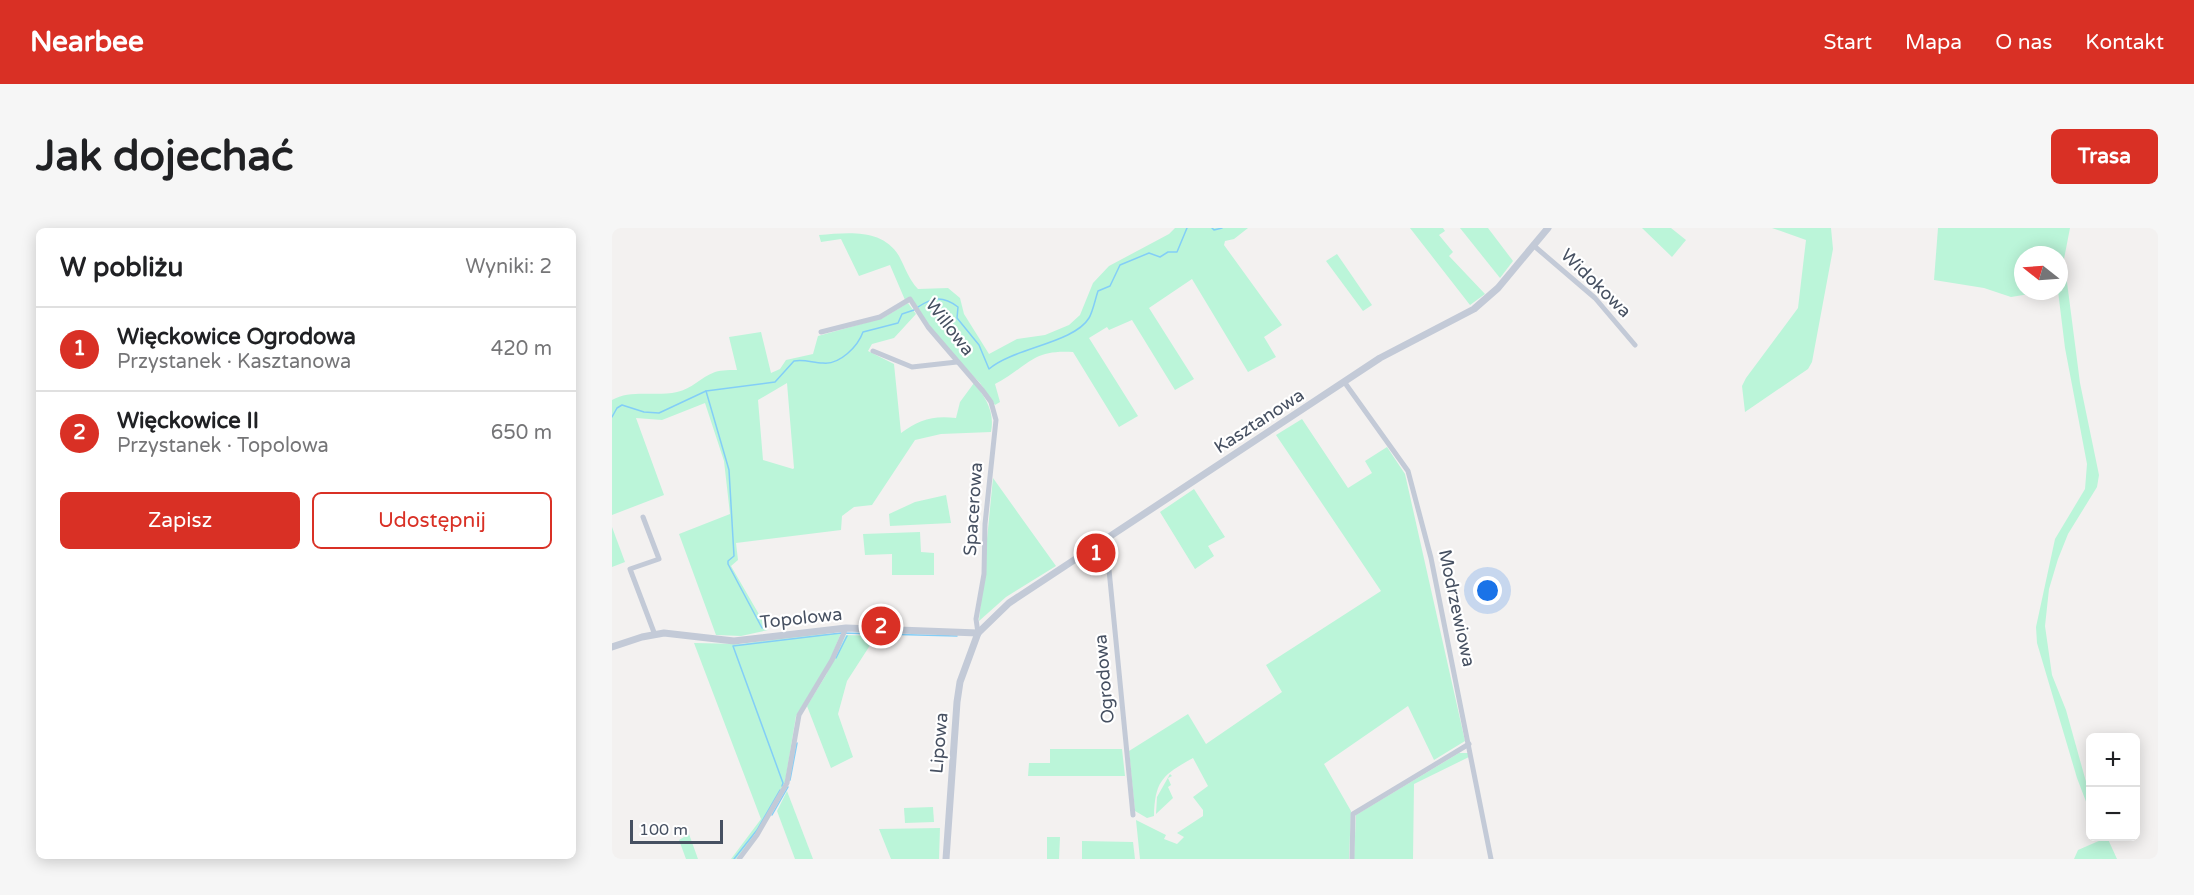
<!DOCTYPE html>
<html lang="pl">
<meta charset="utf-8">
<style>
:root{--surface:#fff;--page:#f6f6f6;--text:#202124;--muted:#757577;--line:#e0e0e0;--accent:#d93025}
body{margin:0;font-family:"Varela Round",sans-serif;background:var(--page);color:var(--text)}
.controls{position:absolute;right:18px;bottom:18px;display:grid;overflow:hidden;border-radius:9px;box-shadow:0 3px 15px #0003}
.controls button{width:54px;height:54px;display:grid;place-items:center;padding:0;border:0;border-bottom:2px solid var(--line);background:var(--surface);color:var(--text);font:30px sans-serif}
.compass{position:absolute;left:1402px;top:18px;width:54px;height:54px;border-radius:50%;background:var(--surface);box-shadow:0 3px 15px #0003;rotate:287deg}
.scale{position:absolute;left:18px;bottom:15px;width:93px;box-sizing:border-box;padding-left:6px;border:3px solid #465061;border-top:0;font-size:16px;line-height:21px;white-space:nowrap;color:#465061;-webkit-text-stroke:4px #fff;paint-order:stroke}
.you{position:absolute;left:876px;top:363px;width:21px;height:21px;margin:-15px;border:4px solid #fff;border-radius:50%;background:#1a73e8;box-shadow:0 0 0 9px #1a73e833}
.badge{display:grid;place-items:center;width:39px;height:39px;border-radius:50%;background:var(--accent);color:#fff;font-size:20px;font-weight:700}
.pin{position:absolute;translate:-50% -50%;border:3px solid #fff;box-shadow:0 2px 6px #0006}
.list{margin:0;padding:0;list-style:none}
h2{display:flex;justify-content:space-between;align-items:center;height:78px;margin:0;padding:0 24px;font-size:26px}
h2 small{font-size:20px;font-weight:400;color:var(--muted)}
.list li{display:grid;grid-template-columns:39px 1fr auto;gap:18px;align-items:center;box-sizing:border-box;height:84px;padding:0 24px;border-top:2px solid var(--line)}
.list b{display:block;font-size:22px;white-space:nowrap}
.list p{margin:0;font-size:20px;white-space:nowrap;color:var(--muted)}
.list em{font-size:20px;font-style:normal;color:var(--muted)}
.actions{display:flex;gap:12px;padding:18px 24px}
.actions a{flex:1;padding:14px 0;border:2px solid var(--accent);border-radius:9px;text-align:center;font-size:21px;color:var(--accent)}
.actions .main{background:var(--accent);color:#fff}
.map{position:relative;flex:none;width:1546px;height:631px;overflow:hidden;border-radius:9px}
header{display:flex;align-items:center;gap:36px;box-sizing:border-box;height:84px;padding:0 30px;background:var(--accent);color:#fff}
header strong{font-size:28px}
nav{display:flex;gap:33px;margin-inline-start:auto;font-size:21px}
.intro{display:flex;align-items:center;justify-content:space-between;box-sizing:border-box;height:144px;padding:0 36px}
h1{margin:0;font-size:42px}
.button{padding:15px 27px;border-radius:9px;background:var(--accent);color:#fff;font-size:21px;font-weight:700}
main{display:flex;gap:36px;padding:0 36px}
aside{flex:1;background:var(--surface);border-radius:9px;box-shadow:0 3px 15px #0003}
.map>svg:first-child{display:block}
.green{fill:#bbf5d9;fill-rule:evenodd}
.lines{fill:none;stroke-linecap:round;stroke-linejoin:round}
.stream{stroke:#83cef7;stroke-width:1.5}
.minor{stroke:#c3cad7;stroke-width:5}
.tertiary{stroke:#c3cad7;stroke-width:7}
.labels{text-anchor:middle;stroke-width:4.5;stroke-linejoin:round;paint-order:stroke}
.street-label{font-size:18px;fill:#465061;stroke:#fff}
</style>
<header>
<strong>Nearbee</strong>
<nav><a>Start</a><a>Mapa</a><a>O nas</a><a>Kontakt</a></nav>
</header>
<div class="intro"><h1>Jak dojechać</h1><a class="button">Trasa</a></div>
<main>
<aside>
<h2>W pobliżu<small>Wyniki: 2</small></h2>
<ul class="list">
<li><span class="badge">1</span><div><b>Więckowice Ogrodowa</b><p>Przystanek · Kasztanowa</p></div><em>420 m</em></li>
<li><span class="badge">2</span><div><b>Więckowice II</b><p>Przystanek · Topolowa</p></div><em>650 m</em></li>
</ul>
<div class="actions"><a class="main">Zapisz</a><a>Udostępnij</a></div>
</aside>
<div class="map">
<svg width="1546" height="631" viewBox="0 0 1546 631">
<rect width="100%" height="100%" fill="#f3f1f0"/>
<!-- green -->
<g class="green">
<path d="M563,0H636L622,11L613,13L612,17L670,97L652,109L664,129L636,144L580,51L537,80L582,151L563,162L520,92L497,102L495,99L477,110L526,188L507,199L461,124C419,121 416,139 383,156L388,174L383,177L368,155L325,110L299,70L293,72L278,37L247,48L229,11L209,14L207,7C236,5 270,0 287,28C293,39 297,52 306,61L336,60L348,70L352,86L377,126L405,111L433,107L457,97L468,87L481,55L497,38L557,6Z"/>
<polygon points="798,0 831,0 833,3 827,7 841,24 837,28 873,66 858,77"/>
<polygon points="848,0 876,0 901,33 888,50"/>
<polygon points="1030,0 1059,0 1074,12 1060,29"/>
<polygon points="1160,0 1219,0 1221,21 1200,134 1196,141 1133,184 1130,158 1134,150 1186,80 1194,12"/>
<polygon points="1326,0 1458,0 1452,31 1468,155 1487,247 1485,259 1456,306 1446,331 1437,361 1433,398 1440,447 1454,482 1478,568 1478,584 1465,550 1425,415 1424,399 1443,311 1473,261 1475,236 1453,120 1446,63 1447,27 1411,27 1411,63 1437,63 1399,69 1372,60 1322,52"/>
<polygon points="725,26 760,77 751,83 714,33"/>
<path d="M296,75L304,86L282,110L260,116L256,123L282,136L289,205C306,192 321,187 344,190L348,174L362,155C374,170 383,184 379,204L329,206L303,212L260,277L242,279L230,288L229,302L124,315L126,332L119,338L156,402L129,408L104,407L67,306L118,286L112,233L93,175L50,192L24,190L52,267L0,287V172C19,161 44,169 65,164C80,161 89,149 103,144C110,142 119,142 125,142L117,109L149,104L159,145L168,141L174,132L201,126L206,108L271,90ZM175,155L182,240L181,241L151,232L146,172Z"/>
<path d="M690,191L736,260L760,245L753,233L775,219L793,246L853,513L822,532L796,478L712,536L739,583L737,631H528L524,592L554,607L552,611L565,616L572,609L565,605L591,588V582L581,569L596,558L581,530C551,547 543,552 542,588L535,590L523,583L517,523L576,486L594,516L670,464L654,437L769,363L664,207Z"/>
<polygon points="381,250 444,338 394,369 367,393"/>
<polygon points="582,261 613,309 596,318 602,328 583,341 548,284"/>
<polygon points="334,267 339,295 278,298 277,286 303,274"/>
<polygon points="0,299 13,334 0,339"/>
<polygon points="308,304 309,324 322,325 322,347 280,347 280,326 253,327 251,306"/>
<polygon points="229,405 218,432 184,488 173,554 139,612 124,631 119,631 149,591 82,415 129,416 190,407"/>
<polygon points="234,407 264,408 235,453 226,486 241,529 219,540 195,478 214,447"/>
<polygon points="438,521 510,521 513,548 416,548 417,535 438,535"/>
<polygon points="847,525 856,525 857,529 802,556 801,631 742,631 744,587"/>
<polygon points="558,546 560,548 556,550 559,557 556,559 561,570 544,586 545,569"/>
<polygon points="175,563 201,631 183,631 165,583"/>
<polygon points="321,579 322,594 293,595 292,580"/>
<polygon points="328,600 327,631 279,631 267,601"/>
<polygon points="77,606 86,631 74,631 67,612"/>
<polygon points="1488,608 1495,609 1505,631 1462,631 1466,622 1489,612"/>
<polygon points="435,609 448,609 447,631 435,631"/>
<polygon points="470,613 521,614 523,631 470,631"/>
</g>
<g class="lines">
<!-- stream -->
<g class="stream">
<polyline points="600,0 602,2 610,0"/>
<path d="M306,79C321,69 331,68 346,79L345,90L367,117L377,141C401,120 462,115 477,90C481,83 483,72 486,63L498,58L508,37L537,25L548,29L556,24H565L575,0"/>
<polyline points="94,163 117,242 122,328 116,333 116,336 150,400"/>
<path d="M0,189L5,180L10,177L32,184L47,185L94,163L163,154L182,133C193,131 201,135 211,135C228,137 246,118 251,104L286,95L290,86L302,82"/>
<polyline points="224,430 235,408"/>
<polyline points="178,552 185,515"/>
<polyline points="170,558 171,555 121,418 229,405 345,408"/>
<polyline points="160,587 176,559"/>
<polyline points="122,631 145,602 168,562"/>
</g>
<!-- minor -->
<g class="minor">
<polyline points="921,17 983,70 1023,117"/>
<polyline points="209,104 268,89 298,71 316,99 371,163 379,174 384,192 373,296 372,346 364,391 366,405"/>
<polyline points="261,123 300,139 345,134"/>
<polyline points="733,155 796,243 819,330 879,631"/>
<polyline points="31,289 47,331 18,341 43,407"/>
<polyline points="494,311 521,587"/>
<polyline points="127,631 145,607 175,555 187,487 220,432 234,400"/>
<polyline points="740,631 741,586 857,516"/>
</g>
<!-- tertiary -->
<g class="tertiary">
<polyline points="0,419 30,409 52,405 122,413 234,400 366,405"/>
<polyline points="334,631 345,474 348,454 366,405 397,375 768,130 862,81 886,60 936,0"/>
</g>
</g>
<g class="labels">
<!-- street labels -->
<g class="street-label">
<text transform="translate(984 55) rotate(44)" y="6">Widokowa</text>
<text transform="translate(338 99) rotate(52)" y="6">Willowa</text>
<text transform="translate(647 193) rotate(-33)" y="6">Kasztanowa</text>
<text transform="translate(361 281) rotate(-86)" y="6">Spacerowa</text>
<text transform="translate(845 380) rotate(78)" y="6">Modrzewiowa</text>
<text transform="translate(189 390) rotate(-6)" y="6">Topolowa</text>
<text transform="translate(492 451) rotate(-95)" y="6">Ogrodowa</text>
<text transform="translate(327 515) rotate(-85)" y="6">Lipowa</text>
</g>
</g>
</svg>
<div class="controls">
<button>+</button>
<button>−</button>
</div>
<svg class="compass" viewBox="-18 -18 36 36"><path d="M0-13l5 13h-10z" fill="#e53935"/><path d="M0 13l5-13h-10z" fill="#757577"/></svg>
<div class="scale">100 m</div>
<div class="you"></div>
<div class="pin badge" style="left:484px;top:325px">1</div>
<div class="pin badge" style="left:269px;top:398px">2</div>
</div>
</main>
